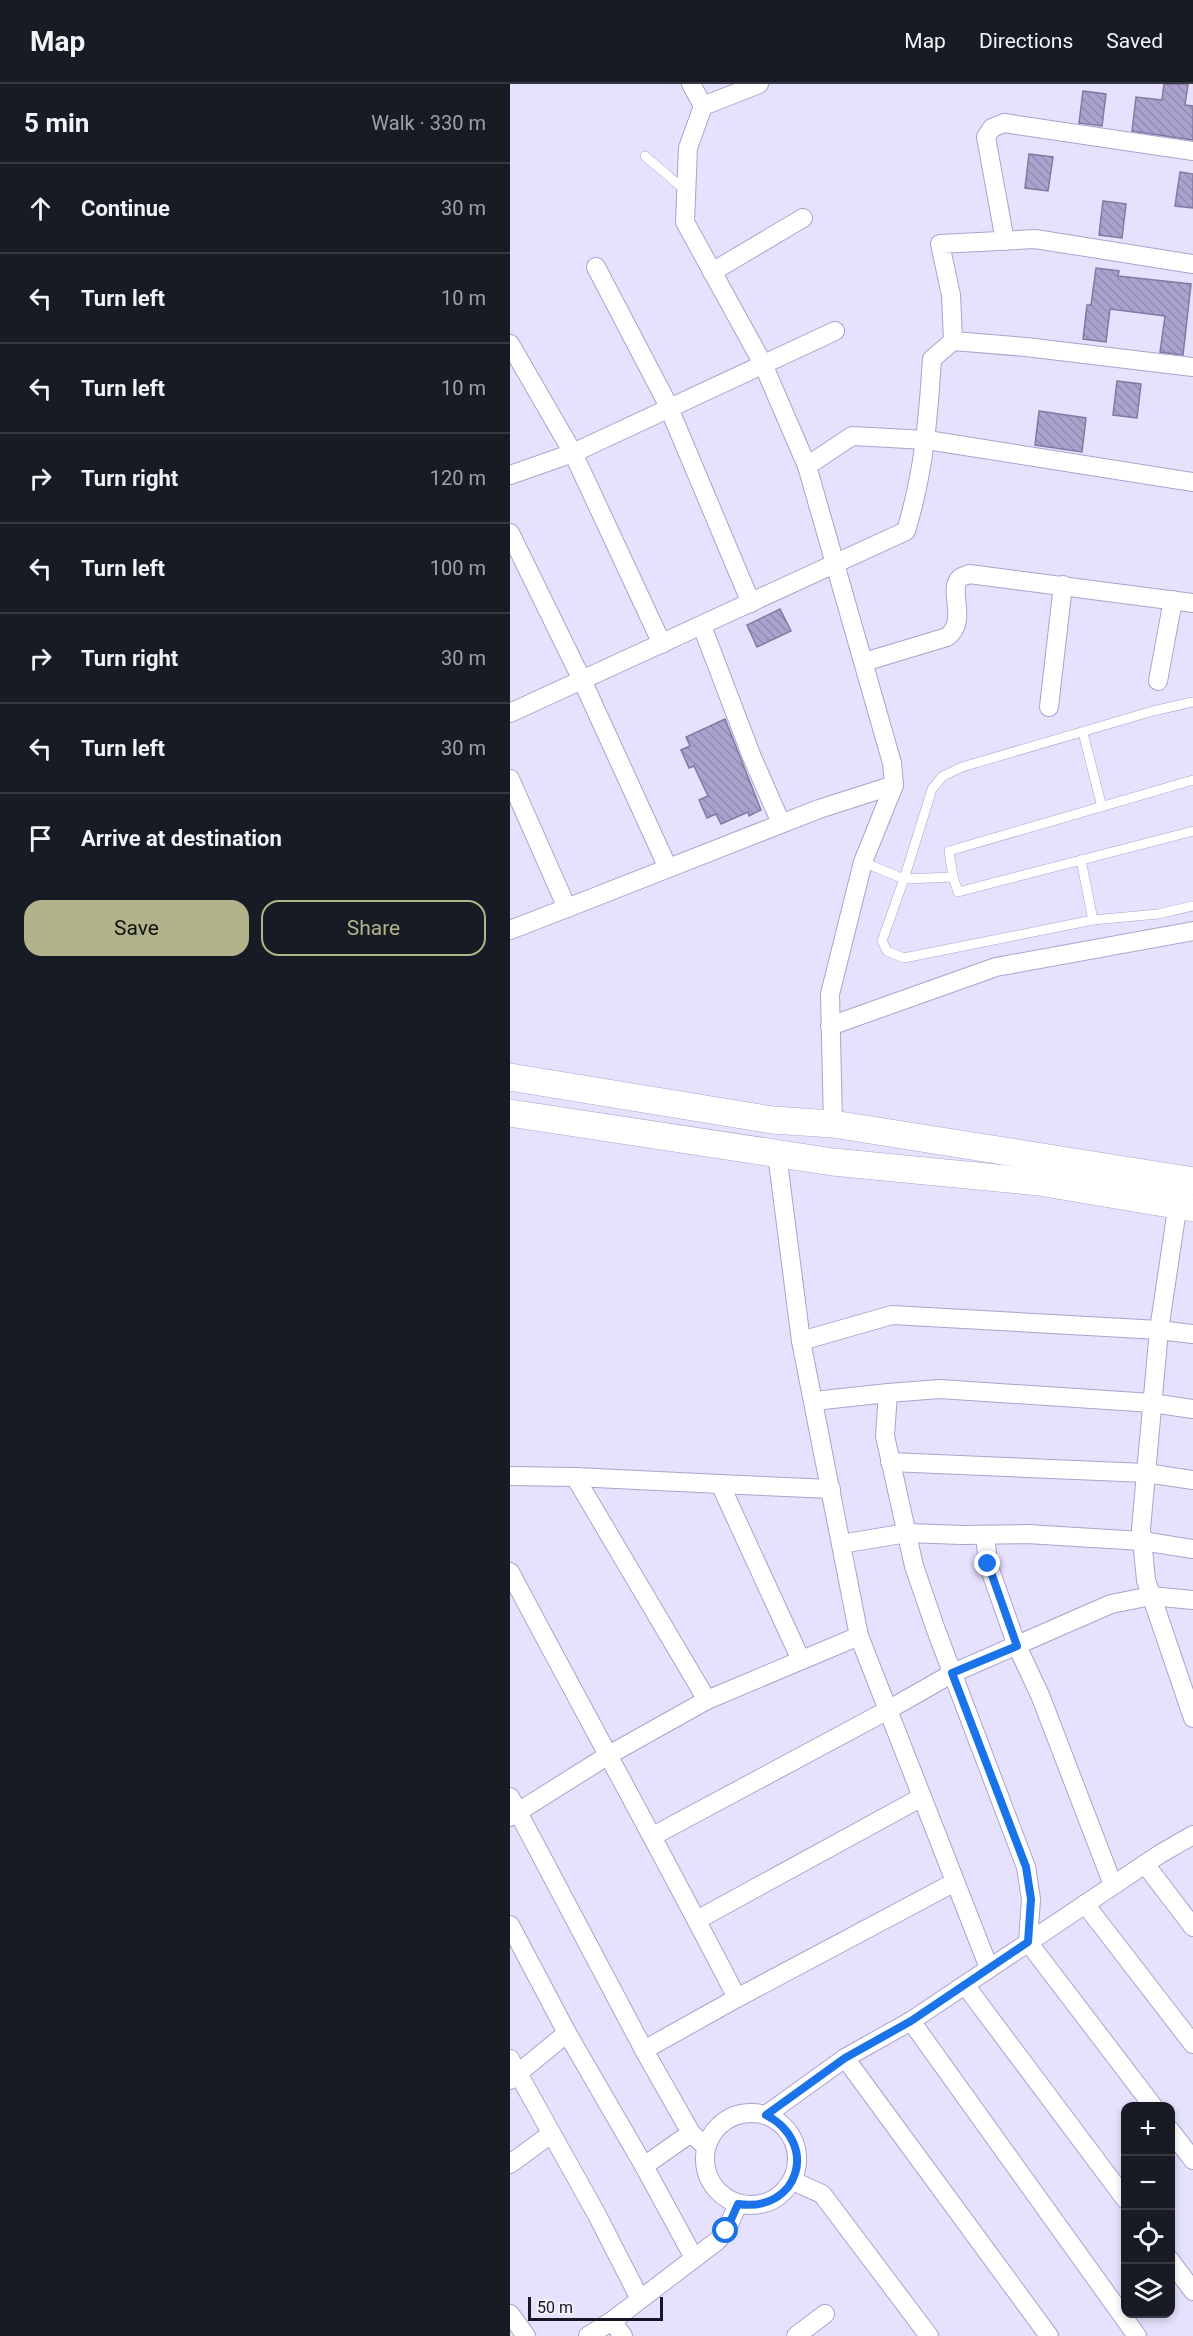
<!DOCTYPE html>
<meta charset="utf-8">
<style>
:root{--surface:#171b24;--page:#242831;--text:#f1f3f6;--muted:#9ea1a6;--line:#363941;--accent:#b1b48a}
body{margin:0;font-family:Roboto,sans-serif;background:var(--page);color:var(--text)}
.controls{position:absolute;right:18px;bottom:18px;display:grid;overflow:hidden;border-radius:12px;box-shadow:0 3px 9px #0003}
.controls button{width:54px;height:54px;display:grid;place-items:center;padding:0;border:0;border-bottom:2px solid var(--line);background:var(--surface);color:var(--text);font:30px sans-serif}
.scale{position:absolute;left:18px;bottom:15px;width:135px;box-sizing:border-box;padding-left:6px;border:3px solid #181525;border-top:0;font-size:16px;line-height:21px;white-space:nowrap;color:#181525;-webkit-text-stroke:4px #f2f1fa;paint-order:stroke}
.stop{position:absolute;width:18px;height:18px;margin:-14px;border:4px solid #1a73e8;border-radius:50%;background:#fff}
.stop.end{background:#1a73e8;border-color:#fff;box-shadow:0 2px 6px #0008}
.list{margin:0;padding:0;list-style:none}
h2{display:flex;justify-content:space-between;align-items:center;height:78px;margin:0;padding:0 24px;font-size:26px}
h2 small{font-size:20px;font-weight:400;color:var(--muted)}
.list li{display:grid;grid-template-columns:39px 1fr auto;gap:18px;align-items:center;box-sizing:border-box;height:90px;padding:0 24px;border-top:2px solid var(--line)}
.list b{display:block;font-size:22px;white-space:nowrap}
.list em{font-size:20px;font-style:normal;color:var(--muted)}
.actions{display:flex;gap:12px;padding:18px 24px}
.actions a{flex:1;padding:14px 0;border:2px solid var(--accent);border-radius:18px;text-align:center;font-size:21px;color:var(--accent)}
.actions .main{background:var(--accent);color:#111}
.icon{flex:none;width:33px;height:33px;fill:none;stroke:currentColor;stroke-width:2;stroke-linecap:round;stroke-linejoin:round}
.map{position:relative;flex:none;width:683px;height:2252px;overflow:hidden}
header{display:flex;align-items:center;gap:36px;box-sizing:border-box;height:84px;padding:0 30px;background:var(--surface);border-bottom:2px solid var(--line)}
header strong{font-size:28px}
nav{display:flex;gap:33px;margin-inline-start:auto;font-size:21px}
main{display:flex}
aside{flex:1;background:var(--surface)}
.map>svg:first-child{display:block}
.building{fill:url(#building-back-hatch);stroke:#8179a2;stroke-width:1.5}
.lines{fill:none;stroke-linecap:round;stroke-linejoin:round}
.lane-casing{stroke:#aaa3ce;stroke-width:10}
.street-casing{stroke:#aaa3ce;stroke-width:20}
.secondary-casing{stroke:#aaa3ce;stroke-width:28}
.lane{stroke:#fff;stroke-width:9}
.street{stroke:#fff;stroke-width:18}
.secondary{stroke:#fff;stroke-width:27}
.route{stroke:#1a73e8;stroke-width:8}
</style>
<header>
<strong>Map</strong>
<nav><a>Map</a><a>Directions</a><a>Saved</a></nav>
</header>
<main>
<aside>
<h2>5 min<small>Walk · 330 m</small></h2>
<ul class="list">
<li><svg class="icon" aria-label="ahead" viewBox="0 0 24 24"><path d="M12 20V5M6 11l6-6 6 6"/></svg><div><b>Continue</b></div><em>30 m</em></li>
<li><svg class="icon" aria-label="left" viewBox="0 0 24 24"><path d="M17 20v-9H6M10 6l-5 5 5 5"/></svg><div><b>Turn left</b></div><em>10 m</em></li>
<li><svg class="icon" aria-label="left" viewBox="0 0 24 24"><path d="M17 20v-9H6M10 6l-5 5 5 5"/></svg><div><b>Turn left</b></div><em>10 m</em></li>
<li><svg class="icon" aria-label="right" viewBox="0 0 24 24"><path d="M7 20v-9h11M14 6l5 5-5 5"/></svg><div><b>Turn right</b></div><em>120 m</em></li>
<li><svg class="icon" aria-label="left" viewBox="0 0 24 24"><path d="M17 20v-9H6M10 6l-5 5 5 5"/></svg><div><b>Turn left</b></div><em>100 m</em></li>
<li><svg class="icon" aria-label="right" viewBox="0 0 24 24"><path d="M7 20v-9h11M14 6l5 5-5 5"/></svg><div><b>Turn right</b></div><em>30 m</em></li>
<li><svg class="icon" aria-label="left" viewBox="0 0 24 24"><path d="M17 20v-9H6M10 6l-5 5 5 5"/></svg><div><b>Turn left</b></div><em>30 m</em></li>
<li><svg class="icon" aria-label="arrive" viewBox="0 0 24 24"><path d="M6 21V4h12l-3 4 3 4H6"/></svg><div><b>Arrive at destination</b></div></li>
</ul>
<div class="actions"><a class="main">Save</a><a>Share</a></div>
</aside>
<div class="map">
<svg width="683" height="2252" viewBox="0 0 683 2252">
<defs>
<pattern id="building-back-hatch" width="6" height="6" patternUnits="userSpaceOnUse" patternTransform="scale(1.5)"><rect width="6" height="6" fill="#aba3ce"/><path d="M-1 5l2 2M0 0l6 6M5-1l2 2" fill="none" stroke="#928bb1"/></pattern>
</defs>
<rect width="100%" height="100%" fill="#e6e1fd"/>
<!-- building -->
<g class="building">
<polygon points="654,0 678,0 675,21 683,22 683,56 622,47 626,13 652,16"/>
<polygon points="573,7 596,10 592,42 569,39"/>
<polygon points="519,70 543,73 538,107 515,104"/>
<polygon points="670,88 683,90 683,124 665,122"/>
<polygon points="593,117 616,120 612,154 589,151"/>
<polygon points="586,184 609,187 608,192 681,200 673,271 650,268 655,232 600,225 596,258 573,255 577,221 581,221"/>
<polygon points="607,297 631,300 627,334 603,331"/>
<polygon points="529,327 576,334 572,368 525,361"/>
<polygon points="270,525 281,547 247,563 237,541"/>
<polygon points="215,635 251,726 239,732 238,728 211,740 206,730 197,734 189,716 198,712 184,682 179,684 171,666 180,662 176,653"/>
</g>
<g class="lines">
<defs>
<g id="lane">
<polyline points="135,72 176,107"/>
<polyline points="683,618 643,627 452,683 433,692 422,705 394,795 372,857 377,867 394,874 583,836 648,830 683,822"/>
<polyline points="573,649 592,723"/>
<polyline points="571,776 583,836"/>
<polyline points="353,778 394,795 443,793 448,808 683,747"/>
<polyline points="443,793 439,767 683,696"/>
</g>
<g id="street">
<polyline points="181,0 193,22"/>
<polyline points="249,0 193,22 178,64 175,138 253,280 297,382 382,679 384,701 353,778 320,910 323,1040"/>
<polyline points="495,157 476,53 482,44 494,39 683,67"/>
<polyline points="86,183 156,317 241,519"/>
<polyline points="202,188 293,134"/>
<polyline points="443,257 516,263 683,283"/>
<polyline points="0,260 63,369 152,560"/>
<polyline points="297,382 342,352 417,356 683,398"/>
<polyline points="0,391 63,369 325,247"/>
<polyline points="0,449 72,596 158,784"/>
<polyline points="192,542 242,673 271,739"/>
<path d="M354,578L437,553C459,537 437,506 450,494C452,492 456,492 459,490L683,519"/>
<polyline points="648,597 663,516"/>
<polyline points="539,623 553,501"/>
<path d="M0,629L396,447C414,387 418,337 422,275L443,257L441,211L430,160L525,155L683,180"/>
<polyline points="0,695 57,824 309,725 384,701"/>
<polyline points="0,846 57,824"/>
<polyline points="320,942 486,883 683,847"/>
<polyline points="669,1112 649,1246 631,1445 636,1496 683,1634"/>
<polyline points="291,1257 382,1231 649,1246 683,1250"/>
<polyline points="378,1309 375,1352 404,1482 426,1546 516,1783 521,1815 518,1858 643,2022"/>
<polyline points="304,1317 378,1309 430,1305 642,1319 683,1325"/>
<polyline points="380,1378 636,1389 683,1396"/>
<polyline points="0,1392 65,1393 197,1616 97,1672 0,1733"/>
<polyline points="65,1393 210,1400 291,1576"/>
<polyline points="210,1400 321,1405"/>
<polyline points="475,1451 478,1480 507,1562 530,1611 603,1801"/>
<polyline points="331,1460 397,1449 452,1451 517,1450 632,1457 683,1465"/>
<path d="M0,1488C75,1630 153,1770 227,1914L134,1966"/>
<polyline points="349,1552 479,1884"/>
<polyline points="197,1616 349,1552 291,1257 267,1070"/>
<polyline points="0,1713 134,1966 181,2049 196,2063"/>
<polyline points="143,1752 378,1626 443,1589 601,1520 641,1512 683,1516"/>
<polyline points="635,1780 683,1843"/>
<polyline points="575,1820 683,1960"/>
<polyline points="187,1836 412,1713"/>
<polyline points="0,1841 57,1949 134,2082 184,2174"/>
<polyline points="455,1901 616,2116"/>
<polyline points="227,1914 445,1798"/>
<polyline points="401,1937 627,2252"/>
<polyline points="335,1974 539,2252"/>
<polyline points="0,1975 87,2131 130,2215"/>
<polyline points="0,1996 57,1949"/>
<circle cx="241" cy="2075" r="46"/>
<polyline points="256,2031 335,1974 401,1937 650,1770 683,1751"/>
<polyline points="660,2046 683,2076"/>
<polyline points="0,2080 41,2050"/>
<polyline points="134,2082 181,2049"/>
<polyline points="283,2097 312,2110 419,2252"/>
<polyline points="660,2176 683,2207"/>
<polyline points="0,2230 16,2252"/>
<polyline points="78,2252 102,2237"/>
<polyline points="113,2252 102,2237 207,2157 216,2147 228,2120"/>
<polyline points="286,2252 315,2230"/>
</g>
<g id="secondary">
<polyline points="0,993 262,1036 323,1040 683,1097"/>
<polyline points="0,1029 323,1078 529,1098 683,1124"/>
</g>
</defs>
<!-- lane casing -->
<use href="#lane" class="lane-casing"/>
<!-- street casing -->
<use href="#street" class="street-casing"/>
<!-- secondary casing -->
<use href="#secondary" class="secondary-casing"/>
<!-- lane -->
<use href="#lane" class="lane"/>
<!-- street -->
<use href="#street" class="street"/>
<!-- secondary -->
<use href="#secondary" class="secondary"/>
</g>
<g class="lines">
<!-- route -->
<path class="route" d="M216,2147L228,2120C289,2129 310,2059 256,2031L335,1974L401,1937L518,1858L521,1815L516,1783L442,1589L507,1562L478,1480"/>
</g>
</svg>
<div class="controls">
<button>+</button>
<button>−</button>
<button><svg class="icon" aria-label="locate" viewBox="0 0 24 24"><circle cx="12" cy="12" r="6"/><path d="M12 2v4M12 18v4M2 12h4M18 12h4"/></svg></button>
<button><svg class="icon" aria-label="layers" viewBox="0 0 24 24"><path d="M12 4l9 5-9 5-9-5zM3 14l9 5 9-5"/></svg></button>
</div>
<div class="scale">50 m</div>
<div class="stop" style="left:216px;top:2147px"></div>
<div class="stop end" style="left:478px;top:1480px"></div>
</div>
</main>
